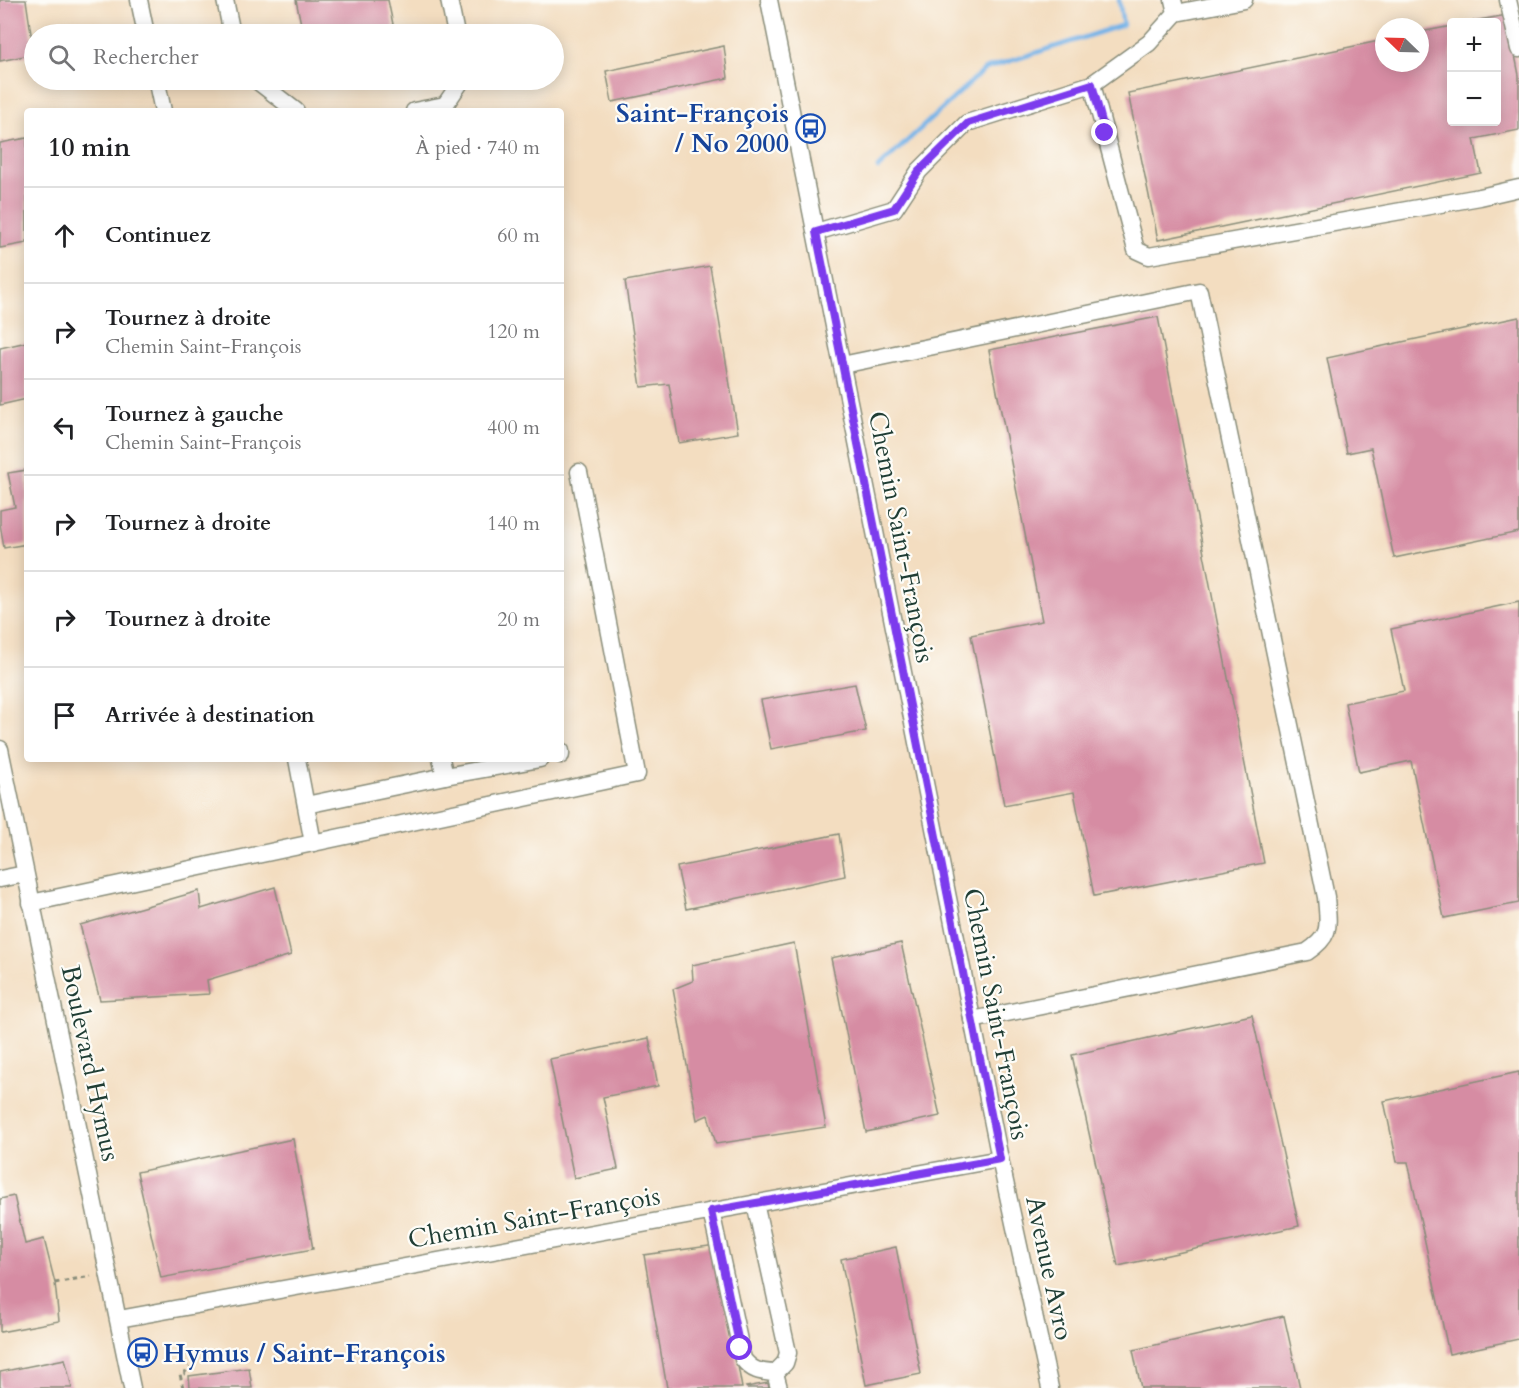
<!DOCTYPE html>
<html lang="fr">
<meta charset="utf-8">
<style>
:root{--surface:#fff;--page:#f2f2f2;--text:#202124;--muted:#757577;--line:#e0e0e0}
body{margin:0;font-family:Cardo,serif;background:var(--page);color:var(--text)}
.controls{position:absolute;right:18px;top:18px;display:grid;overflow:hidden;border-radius:6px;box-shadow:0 3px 15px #0003}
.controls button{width:54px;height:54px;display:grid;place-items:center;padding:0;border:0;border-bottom:2px solid var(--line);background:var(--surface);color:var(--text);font:30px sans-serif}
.compass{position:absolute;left:1375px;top:18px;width:54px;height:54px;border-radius:50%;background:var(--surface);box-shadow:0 3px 15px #0003;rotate:293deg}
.stop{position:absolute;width:18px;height:18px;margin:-14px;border:4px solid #7c3aed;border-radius:50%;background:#fff}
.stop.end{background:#7c3aed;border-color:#fff;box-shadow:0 2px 6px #0008}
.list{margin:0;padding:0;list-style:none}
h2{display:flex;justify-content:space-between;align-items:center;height:78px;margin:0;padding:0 24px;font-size:26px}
h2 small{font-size:20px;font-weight:400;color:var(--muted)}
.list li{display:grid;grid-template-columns:39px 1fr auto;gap:18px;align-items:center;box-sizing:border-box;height:96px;padding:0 24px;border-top:2px solid var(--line)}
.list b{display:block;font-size:22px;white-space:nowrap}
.list p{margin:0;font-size:20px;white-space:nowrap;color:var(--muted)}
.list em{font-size:20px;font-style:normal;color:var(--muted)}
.icon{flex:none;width:33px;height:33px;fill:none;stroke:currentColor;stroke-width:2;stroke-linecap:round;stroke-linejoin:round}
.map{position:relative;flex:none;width:1519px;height:1388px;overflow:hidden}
.search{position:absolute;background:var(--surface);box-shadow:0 3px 15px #0003;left:24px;top:24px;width:540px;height:66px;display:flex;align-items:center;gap:15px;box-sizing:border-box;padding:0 21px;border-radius:33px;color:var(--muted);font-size:22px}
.panel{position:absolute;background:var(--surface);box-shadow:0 3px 15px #0003;left:24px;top:108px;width:540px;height:654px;border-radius:6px}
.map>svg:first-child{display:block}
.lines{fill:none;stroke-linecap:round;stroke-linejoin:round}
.stream{stroke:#75b3e8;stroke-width:4.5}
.building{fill:#d68ca3}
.minor-casing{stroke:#898d7a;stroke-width:19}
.path{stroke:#898d7a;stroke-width:3;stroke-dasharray:4.5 4.5;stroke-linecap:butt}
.minor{stroke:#fff;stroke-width:16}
.route{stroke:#7c3aed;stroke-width:8}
.labels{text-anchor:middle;stroke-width:4.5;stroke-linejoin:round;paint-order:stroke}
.transit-label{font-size:26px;font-weight:bold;fill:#164399;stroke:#fdfcf7;text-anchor:end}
.street-label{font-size:26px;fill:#1f3d34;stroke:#fdfcf7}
</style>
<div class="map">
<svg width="1519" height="1388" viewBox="0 0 1519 1388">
<rect width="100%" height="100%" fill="#fdfcf7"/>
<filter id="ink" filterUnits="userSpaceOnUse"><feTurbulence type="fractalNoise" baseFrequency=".0167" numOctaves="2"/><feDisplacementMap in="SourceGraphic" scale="12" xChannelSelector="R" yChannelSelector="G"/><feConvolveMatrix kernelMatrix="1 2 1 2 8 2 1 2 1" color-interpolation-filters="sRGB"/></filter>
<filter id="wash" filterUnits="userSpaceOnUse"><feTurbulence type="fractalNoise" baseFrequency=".008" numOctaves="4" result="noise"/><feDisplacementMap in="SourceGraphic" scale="24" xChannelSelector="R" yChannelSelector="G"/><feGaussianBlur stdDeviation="1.35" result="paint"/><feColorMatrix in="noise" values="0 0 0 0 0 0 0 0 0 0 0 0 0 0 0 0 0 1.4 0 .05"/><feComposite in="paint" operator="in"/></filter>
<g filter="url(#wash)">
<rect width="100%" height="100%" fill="#f3ddc0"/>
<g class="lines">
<!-- stream -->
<polyline class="stream" points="878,168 985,69 1123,25 1119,0"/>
</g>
<g id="blocks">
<!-- building -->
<g class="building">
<polygon points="0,0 26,0 34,54 0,61"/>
<polygon points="296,0 388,0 395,34 303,34"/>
<polygon points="1507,15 1519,75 1519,130 1474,139 1481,173 1158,240 1128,93 1384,40 1384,63 1420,63 1420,32 1452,26 1452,122 1496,122 1496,22 1473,21"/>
<polygon points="724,46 728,78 612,102 606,71"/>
<polygon points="27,138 27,243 0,248 0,143"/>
<polygon points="710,266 738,433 679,443 669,384 641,387 625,281"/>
<polygon points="1158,317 1264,863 1094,896 1074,792 1004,805 971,635 1042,621 989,350"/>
<polygon points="1519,317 1519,532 1394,558 1371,448 1347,453 1327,358"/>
<polygon points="27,342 27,399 0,405 0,348"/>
<polygon points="27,470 27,544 4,548 0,524 0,510 15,507 8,473"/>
<polygon points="1519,602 1519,903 1444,918 1411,761 1359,772 1345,703 1404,691 1391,629"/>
<polygon points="855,684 866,731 771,749 761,700"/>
<polygon points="839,834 845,876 686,909 677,867"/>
<polygon points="275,887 291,955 207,980 209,994 100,1000 80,925 199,891 201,909"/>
<polygon points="794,943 826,1127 716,1144 708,1115 697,1120 673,989 693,981 692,965"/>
<polygon points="901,943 940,1116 866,1132 831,958"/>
<polygon points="1252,1015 1299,1226 1118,1266 1072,1055"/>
<polygon points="649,1038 658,1086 603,1097 618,1169 574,1178 550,1059"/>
<polygon points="1519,1072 1519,1339 1449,1354 1408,1162 1397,1162 1384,1101"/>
<polygon points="293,1139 313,1249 161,1278 137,1172"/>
<polygon points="14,1196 25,1244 44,1239 55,1283 59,1321 0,1332 0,1199"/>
<polygon points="716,1245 742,1388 667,1388 644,1255"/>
<polygon points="896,1247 921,1374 866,1385 841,1259"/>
<polygon points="1284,1316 1300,1388 1141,1388 1133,1350"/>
<polygon points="65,1359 72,1388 0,1388 0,1372"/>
<polygon points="249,1368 252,1388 190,1388 189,1376"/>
<polygon points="768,1383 769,1388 747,1388 746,1387"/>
</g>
</g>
</g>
<g filter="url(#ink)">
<use href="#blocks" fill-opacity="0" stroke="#898d7a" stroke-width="1.5"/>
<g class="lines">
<defs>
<g id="minor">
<polyline points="139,0 146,34"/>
<polyline points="225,0 232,34"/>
<polyline points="449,0 456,34"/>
<polyline points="769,0 1000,1159 1050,1388"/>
<polyline points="1508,0 1519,49"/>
<polyline points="1176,13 1244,0"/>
<polyline points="256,80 296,111"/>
<polyline points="157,83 163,111"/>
<polyline points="1092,84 1136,250 1149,256 1480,197 1519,188"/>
<polyline points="414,111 445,105 462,80"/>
<polyline points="816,232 894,209 919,171 967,123 1092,84 1149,43 1176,13 1173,0"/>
<path d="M842,365L1199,291L1326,897C1328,925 1333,935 1307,952L972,1020"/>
<polyline points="0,749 132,1388"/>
<polyline points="561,751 561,755"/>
<polyline points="297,759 313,843"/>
<polyline points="445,776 540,759"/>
<polyline points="306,805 445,776 441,759"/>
<polyline points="0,879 25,874"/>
<polyline points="31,903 637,774 579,472"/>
<polyline points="755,1203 788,1353 785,1363 775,1373"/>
<path d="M711,1211L743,1359C752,1371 760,1372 775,1373L779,1388"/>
<polyline points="119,1319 1000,1159"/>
</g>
</defs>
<!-- minor casing -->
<use href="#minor" class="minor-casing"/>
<!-- path -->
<g class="path">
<polyline points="55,1283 91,1276"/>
<polyline points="183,1388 180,1374 184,1374 189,1366"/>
</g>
<!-- minor -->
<use href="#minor" class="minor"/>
</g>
</g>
<g class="lines" filter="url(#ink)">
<!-- route -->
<polyline class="route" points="740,1348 711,1211 1000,1159 816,232 894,209 919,171 968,123 1092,84 1105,133"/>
</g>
<!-- icons -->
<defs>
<symbol id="bus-ring" viewBox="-11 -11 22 22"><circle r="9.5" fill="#fdfcf7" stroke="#1a4fb4" stroke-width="1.5"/><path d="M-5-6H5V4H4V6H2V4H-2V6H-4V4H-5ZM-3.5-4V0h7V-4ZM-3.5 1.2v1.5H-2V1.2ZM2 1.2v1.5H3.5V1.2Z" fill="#1a4fb4"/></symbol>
</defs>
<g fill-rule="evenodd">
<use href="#bus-ring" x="794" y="112" width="33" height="33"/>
<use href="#bus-ring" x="126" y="1336" width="33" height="33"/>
</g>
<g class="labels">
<!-- transit labels -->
<g class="transit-label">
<text x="789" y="122">Saint-François<tspan x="789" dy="30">/ No 2000</tspan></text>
<text x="163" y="1362" text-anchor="start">Hymus / Saint-François</text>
</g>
<!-- street labels -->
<g class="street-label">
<text transform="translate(902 537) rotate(79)" y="9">Chemin Saint-François</text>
<text transform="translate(997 1014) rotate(79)" y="9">Chemin Saint-François</text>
<text transform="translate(91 1063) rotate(78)" y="9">Boulevard Hymus</text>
<text transform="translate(534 1217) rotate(-10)" y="9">Chemin Saint-François</text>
<text transform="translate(1050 1268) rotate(78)" y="9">Avenue Avro</text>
</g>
</g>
</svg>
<div class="controls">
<button>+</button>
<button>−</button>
</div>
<svg class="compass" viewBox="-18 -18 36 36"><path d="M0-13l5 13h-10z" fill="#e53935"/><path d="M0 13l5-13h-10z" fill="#757577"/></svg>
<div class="stop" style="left:740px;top:1348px"></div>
<div class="stop end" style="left:1105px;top:133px"></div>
<div class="search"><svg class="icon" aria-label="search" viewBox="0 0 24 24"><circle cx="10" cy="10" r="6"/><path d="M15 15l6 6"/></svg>Rechercher</div>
<section class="panel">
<h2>10 min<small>À pied · 740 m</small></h2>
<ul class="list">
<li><svg class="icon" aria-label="ahead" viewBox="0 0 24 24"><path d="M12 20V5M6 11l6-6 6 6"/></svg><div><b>Continuez</b></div><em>60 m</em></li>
<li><svg class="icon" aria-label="right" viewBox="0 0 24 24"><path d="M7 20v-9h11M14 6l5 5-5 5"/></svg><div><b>Tournez à droite</b><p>Chemin Saint-François</p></div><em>120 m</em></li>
<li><svg class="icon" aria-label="left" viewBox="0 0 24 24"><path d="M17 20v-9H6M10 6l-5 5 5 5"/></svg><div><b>Tournez à gauche</b><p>Chemin Saint-François</p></div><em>400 m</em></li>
<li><svg class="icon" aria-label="right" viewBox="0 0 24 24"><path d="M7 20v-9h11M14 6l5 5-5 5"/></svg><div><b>Tournez à droite</b></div><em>140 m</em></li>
<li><svg class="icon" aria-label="right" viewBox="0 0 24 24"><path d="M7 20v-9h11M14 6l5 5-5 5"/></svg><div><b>Tournez à droite</b></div><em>20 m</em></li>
<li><svg class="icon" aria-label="arrive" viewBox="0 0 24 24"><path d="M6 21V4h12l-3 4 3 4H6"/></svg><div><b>Arrivée à destination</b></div></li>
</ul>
</section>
</div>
